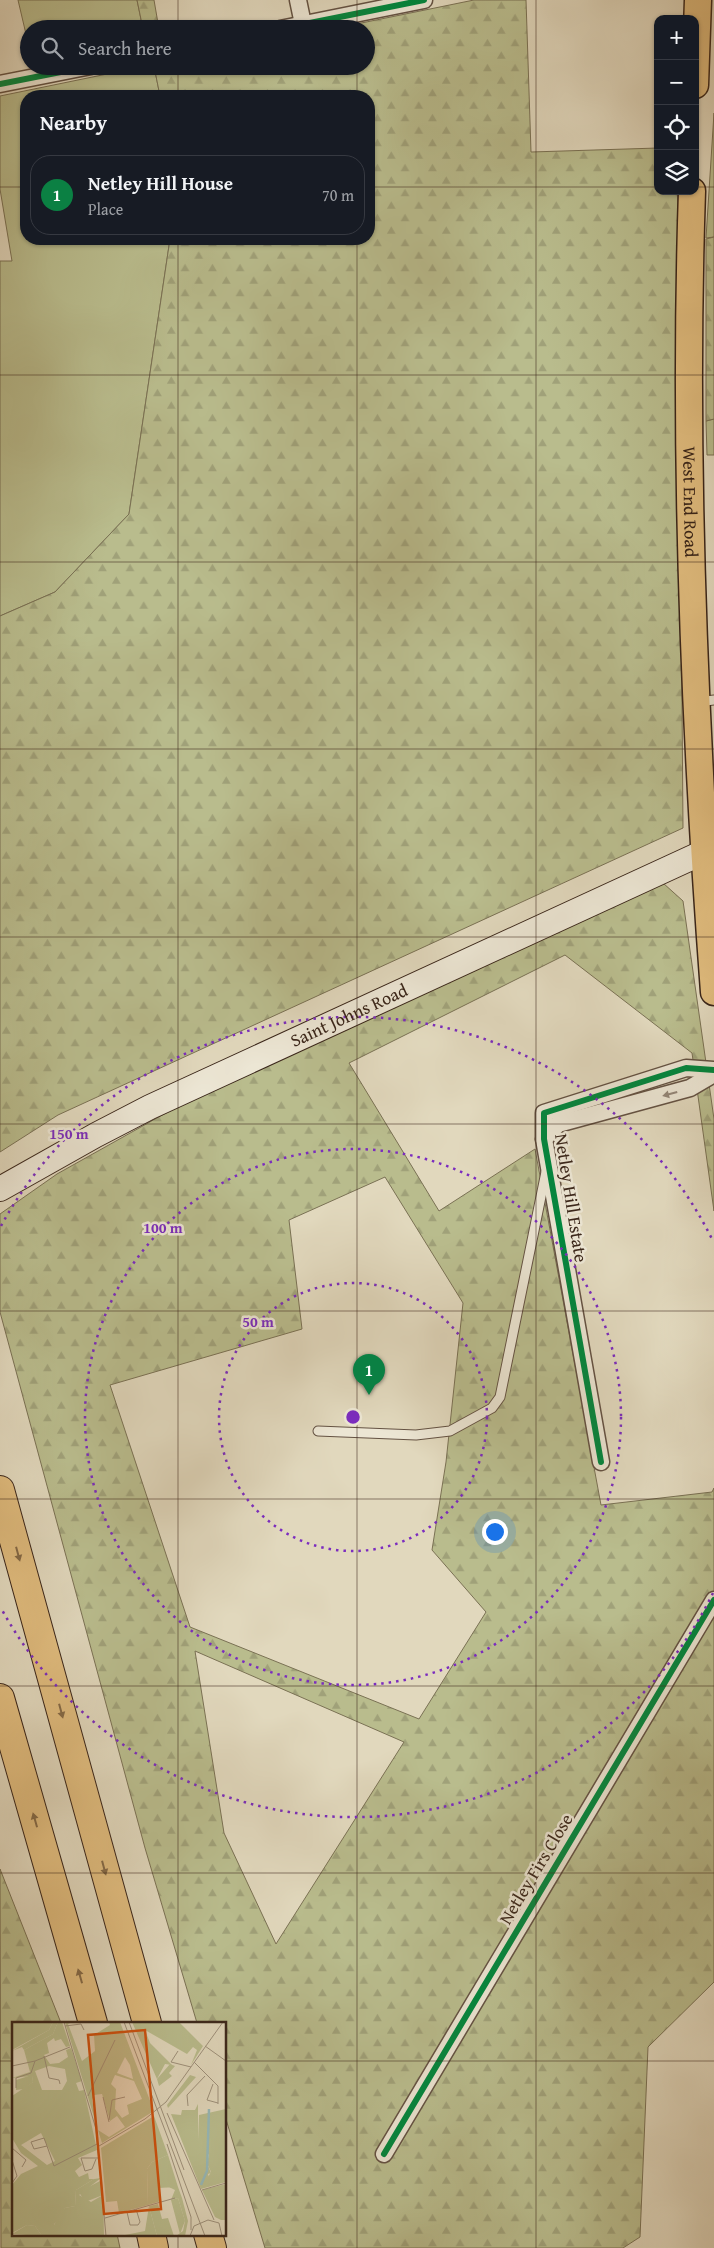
<!DOCTYPE html>
<meta charset="utf-8">
<style>
:root{--surface:#171b24;--page:#242831;--text:#f1f3f6;--muted:#9ea1a6;--line:#363941;--accent:#0b8043}
body{margin:0;font-family:"Gentium Book Plus",serif;background:var(--page);color:var(--text)}
.controls{position:absolute;right:15px;top:15px;display:grid;overflow:hidden;border-radius:10px;box-shadow:0 1px 4px #0004}
.controls button{width:45px;height:45px;display:grid;place-items:center;padding:0;border:0;border-bottom:1px solid var(--line);background:var(--surface);color:var(--text);font:25px sans-serif}
.you{position:absolute;left:494px;top:1531px;width:18px;height:18px;margin:-12px;border:4px solid #fff;border-radius:50%;background:#1a73e8;box-shadow:0 0 0 8px #1a73e833}
.badge{display:grid;place-items:center;width:32px;height:32px;border-radius:50%;background:var(--accent);color:#fff;font-size:16px;font-weight:700}
.pin{position:absolute;translate:-50% -41px;filter:drop-shadow(0 1px 2px #0008)}
.pin::after{content:'';position:absolute;top:26px;width:18px;height:15px;background:inherit;clip-path:polygon(0 0,100% 0,50% 100%)}
.list{margin:0;padding:0;list-style:none}
h2{display:flex;justify-content:space-between;align-items:center;height:65px;margin:0;padding:0 20px;font-size:21px}
h2 small{font-size:16px;font-weight:400;color:var(--muted)}
.list li{display:grid;grid-template-columns:32px 1fr auto;gap:15px;align-items:center;box-sizing:border-box;height:80px;margin:0 10px 10px;padding:0 10px;border:1px solid var(--line);border-radius:20px}
.list b{display:block;font-size:19px;white-space:nowrap}
.list p{margin:0;font-size:16px;white-space:nowrap;color:var(--muted)}
.list em{font-size:16px;font-style:normal;color:var(--muted)}
.icon{flex:none;width:28px;height:28px;fill:none;stroke:currentColor;stroke-width:2;stroke-linecap:round;stroke-linejoin:round}
.map{position:relative;flex:none;width:714px;height:2248px;overflow:hidden}
.search{position:absolute;background:var(--surface);box-shadow:0 1px 4px #0004;left:20px;top:20px;width:355px;height:55px;display:flex;align-items:center;gap:12px;box-sizing:border-box;padding:0 18px;border-radius:28px;color:var(--muted);font-size:19px}
.panel{position:absolute;background:var(--surface);box-shadow:0 1px 4px #0004;left:20px;top:90px;width:355px;height:155px;border-radius:20px}
.map>svg:first-child{display:block}
.grass{fill:#b9bc8d;stroke:#7a7154}
.forest{fill:url(#forest-firs);stroke:#7a7154;fill-rule:evenodd}
.lines{fill:none;stroke-linecap:round;stroke-linejoin:round}
.service-casing{stroke:#645243;stroke-width:11}
.minor-casing{stroke:#645243;stroke-width:19}
.secondary-casing{stroke:#3a261a;stroke-width:26}
.primary-casing{stroke:#3a261a;stroke-width:29}
.motorway-casing{stroke:#3a261a;stroke-width:30}
.service{stroke:#ece6d4;stroke-width:9}
.minor{stroke:#ece6d4;stroke-width:16}
.secondary{stroke:#ece6d4;stroke-width:24}
.primary{stroke:#e0bc7e;stroke-width:26}
.motorway{stroke:#e0bc7e;stroke-width:28}
.cycleway-casing{stroke:#ece6d4;stroke-width:9}
.cycleway{stroke:#00873e;stroke-width:6}
.oneway{fill:#938677}
.oneway2{fill:#856a47}
.grid{fill:none;stroke:#3a261a;stroke-width:1;stroke-opacity:0.55}
.ring{fill:none;stroke:#7b2cbf;stroke-width:2.5;stroke-dasharray:2.5 5}
.labels{text-anchor:middle;stroke-width:5;stroke-linejoin:round;paint-order:stroke}
.street-label{font-size:18px;fill:#3a261a;stroke:#ece6d4}
.inset-river{fill:none;stroke:#96b8b8;stroke-width:2.5}
.inset-road{fill:none;stroke:#9e917c;stroke-width:1}
.view{fill:#ce510e;fill-opacity:0.15;stroke:#ce510e;stroke-width:2.5}
.inset-edge{fill:none;stroke:#3a261a;stroke-width:2.5}
.centre{fill:#7b2cbf;stroke:#ece6d4;stroke-width:2.5}
.ring-label{font-size:15px;text-anchor:middle;font-weight:bold;fill:#7b2cbf;stroke:#ece6d4;stroke-width:5;stroke-linejoin:round;paint-order:stroke}
</style>
<div class="map">
<svg width="714" height="2248" viewBox="0 0 714 2248">
<defs>
<pattern id="forest-firs" width="22" height="20" patternUnits="userSpaceOnUse" patternTransform="scale(1.25)"><rect width="22" height="20" fill="#b9bc8d"/><path d="M5 1l3.5 6h-7zM16 11l3.5 6h-7z" fill="#a0a179"/></pattern>
</defs>
<rect width="100%" height="100%" fill="#e1d8bd"/>
<filter id="stains"><feTurbulence type="fractalNoise" baseFrequency=".004" numOctaves="4"/><feColorMatrix values="0 0 0 0 .2 0 0 0 0 .09 0 0 0 0 .02 0 0 0 .5 -.17"/></filter>
<radialGradient id="worn" r=".72"><stop offset=".6" stop-color="#630" stop-opacity="0"/><stop offset="1" stop-color="#630" stop-opacity=".3"/></radialGradient>
<!-- grass -->
<g class="grass">
<polygon points="18,0 137,0 143,29 29,29 29,47"/>
<polygon points="146,66 154,66 160,96 26,96 26,239 170,239 129,514 55,592 0,616 0,261 12,261 0,189 0,96"/>
<polygon points="714,113 714,237 706,238"/>
<polygon points="714,419 714,455 707,455 706,421"/>
</g>
<!-- forest -->
<g class="forest">
<polygon points="137,0 154,0 159,29 143,29"/>
<polygon points="474,0 526,0 531,152 658,148 658,191 678,191 683,828 58,1115 0,1152 0,616 55,592 129,514 170,239 369,239 369,96 160,96 154,66 366,66 366,29 332,29"/>
<polygon points="714,237 714,419 706,421 706,239"/>
<path d="M663,883L683,901L714,1119V1211L692,1053L565,955L349,1063L439,1211L535,1149L601,1505L712,1492L714,1488V1982L648,2047L640,2237L623,2248H265L225,2116V2023H197L145,1848L0,1312V1214L57,1174L173,1109ZM385,1177L463,1303L446,1462L432,1550L486,1612L419,1719L190,1627L110,1385L302,1329L289,1220ZM195,1651L404,1742L276,1944L224,1833Z"/>
<polygon points="0,1869 61,2023 14,2023 14,2234 117,2234 120,2248 1,2248"/>
</g>
<g class="lines">
<defs>
<g id="service">
<polyline points="698,702 714,700"/>
<polyline points="318,1431 416,1435 450,1431 492,1408 500,1397 546,1172"/>
</g>
<g id="minor">
<polyline points="298,0 303,24"/>
<polyline points="280,29 424,0"/>
<polyline points="0,84 91,66"/>
<polyline points="544,1139 558,1124 690,1088 714,1074"/>
<polyline points="601,1462 544,1139 544,1113 686,1068 714,1070"/>
<polyline points="384,2154 714,1600"/>
</g>
<g id="secondary">
<path id="s1" d="M0,1189L96,1135L150,1107L704,852"/>
</g>
<g id="primary">
<polyline points="695,85 698,0"/>
<path id="s2" d="M692,191C683,458 694,726 714,992"/>
</g>
<g id="motorway">
<polyline points="0,1490 147,2023"/>
<polyline points="0,1698 93,2023"/>
<polyline points="151,2234 154,2248"/>
<polyline points="208,2234 212,2248"/>
</g>
</defs>
<!-- service casing -->
<use href="#service" class="service-casing"/>
<!-- minor casing -->
<use href="#minor" class="minor-casing"/>
<!-- secondary casing -->
<use href="#secondary" class="secondary-casing"/>
<!-- primary casing -->
<use href="#primary" class="primary-casing"/>
<!-- motorway casing -->
<use href="#motorway" class="motorway-casing"/>
<!-- service -->
<use href="#service" class="service"/>
<!-- minor -->
<use href="#minor" class="minor"/>
<!-- secondary -->
<use href="#secondary" class="secondary"/>
<!-- primary -->
<use href="#primary" class="primary"/>
<!-- motorway -->
<use href="#motorway" class="motorway"/>
<defs>
<g id="cycleway">
<polyline points="280,29 424,0"/>
<polyline points="0,84 91,66"/>
<polyline points="601,1462 544,1139 544,1113 686,1068 714,1070"/>
<polyline points="384,2154 714,1600"/>
</g>
</defs>
<!-- cycleway casing -->
<use href="#cycleway" class="cycleway-casing"/>
<!-- cycleway -->
<use href="#cycleway" class="cycleway"/>
</g>
<!-- one-way arrows -->
<defs><path id="oneway-solid" d="M-6-.8H1V-3.2L6.5 0L1 3.2V.8H-6Z" transform="scale(1.25)"/></defs>
<use class="oneway" href="#oneway-solid" transform="translate(670 1094) rotate(165)"/>
<g class="oneway2">
<use href="#oneway-solid" transform="translate(18 1554) rotate(75)"/>
<use href="#oneway-solid" transform="translate(61 1711) rotate(75)"/>
<use href="#oneway-solid" transform="translate(35 1820) rotate(-106)"/>
<use href="#oneway-solid" transform="translate(104 1868) rotate(75)"/>
<use href="#oneway-solid" transform="translate(80 1976) rotate(-106)"/>
</g>
<!-- grid -->
<path class="grid" d="M178,0V29M357,0V29M536,0V2248M178,66V96M357,66V96M0,187H26M369,187H658M695,187H714M178,239V2023M357,239V2248M0,375H714M0,562H714M0,749H714M0,937H714M0,1124H714M0,1311H714M0,1499H714M0,1686H714M0,1873H714M0,2061H14M225,2061H714M178,2234V2248"/>
<!-- distance rings -->
<g class="ring">
<circle cx="353" cy="1417" r="134"/>
<circle cx="353" cy="1417" r="268"/>
<path d="M713 1593A401 401 0 0 1 1 1608M1 1226A401 401 0 0 1 713 1241"/>
</g>
<g class="labels">
<!-- street labels -->
<g class="street-label">
<text dy="6" stroke="none"><textPath href="#s2" startOffset="311">West End Road</textPath></text>
<text dy="6" stroke="none"><textPath href="#s1" startOffset="390">Saint Johns Road</textPath></text>
<text transform="translate(571 1198) rotate(81)" y="6">Netley Hill Estate</text>
<text transform="translate(536 1869) rotate(-59)" y="6">Netley Firs Close</text>
</g>
</g>
<!-- overview -->
<g transform="translate(12 2022)">
<rect width="214" height="214" fill="#e1d8bd"/>
<path d="M41,0H46L41,12L12,28L10,25L0,29L37,8ZM158,42L163,44L157,51L160,54L147,64L145,57ZM20,53L21,60L12,67L4,68V58ZM214,87V160L189,167L199,150L195,141L197,133L186,118L187,93ZM156,133L166,165L146,166L149,179L136,183L135,147L140,140ZM89,156L67,173L79,180L91,173L92,214H35L53,186L63,184L64,168L82,157ZM214,162V198H209L203,195L190,168ZM166,176L173,199L168,212L159,178ZM146,182L150,197L156,196L162,214H145L137,184ZM15,203L23,204L30,214L0,212Z" fill="#b9bc8d"/>
<path d="M0,0H41L37,8L0,28ZM46,0H50L58,24L54,25L49,17L43,19L42,16L35,21L37,31L32,33L38,42L47,41L56,35L54,28L59,26L70,59L64,61L67,69L72,68L85,128L66,136L70,143L63,149L67,155L76,151L77,157H82L64,168L63,184L53,186L50,196L42,202L44,206L35,214H30L23,204L15,203L0,211V163L9,152L26,144L9,131L0,116V74L21,60L20,54L0,56L18,50L12,28L41,12ZM37,44L53,47L55,59L50,68H30L23,49ZM29,111L43,139L35,143L9,123ZM53,0H60L56,2L70,39L83,29L82,13L98,3L97,0H108L142,89L90,121ZM113,35L118,43L121,57L105,51ZM103,53L122,59L130,77L115,83L117,92L110,96L103,87L104,67L99,62ZM90,72L98,99L105,94L113,105L97,115L86,108L80,78L82,73ZM120,0H167L191,24L179,43L185,28L181,25L175,32L133,8L138,21L160,43L153,42L145,57ZM178,53L184,55L156,86L155,83ZM186,82V118L196,120L195,141L199,151L196,152L198,159L189,167L159,92L169,93L170,88H183ZM142,94L156,133L140,140L135,147L136,183L107,191L105,179L94,180L89,126ZM90,158L91,173L73,180L67,170ZM157,165H166L170,176L176,199L173,214H164L171,209L173,199L166,176L159,178L163,168ZM137,184L145,214L113,213L133,209Z" fill="#b9bc8d" fill-rule="evenodd"/>
<path class="inset-river" d="M189,163L195,149L197,87"/>
<path class="inset-road" d="M52,0L84,107L94,214M112,0L193,214M117,0L172,148M53,4L69,2L72,8M193,24L214,39M166,29L159,40L179,45M32,34L37,56L47,58L48,62M182,40L206,64V82M0,44L23,39L58,25M201,62L195,78L206,81M4,66V56L19,51L23,39M76,74L103,18M91,75L97,100M176,84L175,73L193,54M155,91L202,198M97,98L100,78L113,75M155,122L179,195V208M35,124L22,127L19,120L32,116L35,124L42,144L85,122M87,124L133,97L154,80L211,0M0,126L14,138L10,145M84,137L80,147L73,149L69,136H87M0,138L5,154L0,161M190,168L214,161M115,190L118,203H126L128,200L124,187M93,196L163,176M178,214L182,204L196,198L207,201L210,214"/>
<path class="view" d="M133,8L149,187L92,192L76,13Z"/>
<rect width="214" height="214" class="inset-edge"/>
</g>
<circle cx="353" cy="1417" r="8" class="centre"/>
<g class="ring-label">
<text x="69" y="1139">150 m</text>
<text x="163" y="1233">100 m</text>
<text x="258" y="1327">50 m</text>
</g>
<rect width="100%" height="100%" filter="url(#stains)"/>
<rect width="100%" height="100%" fill="url(#worn)"/>
</svg>
<div class="controls">
<button>+</button>
<button>−</button>
<button><svg class="icon" aria-label="locate" viewBox="0 0 24 24"><circle cx="12" cy="12" r="6"/><path d="M12 2v4M12 18v4M2 12h4M18 12h4"/></svg></button>
<button><svg class="icon" aria-label="layers" viewBox="0 0 24 24"><path d="M12 4l9 5-9 5-9-5zM3 14l9 5 9-5"/></svg></button>
</div>
<div class="you"></div>
<div class="pin badge" style="left:369px;top:1395px">1</div>
<div class="search"><svg class="icon" aria-label="search" viewBox="0 0 24 24"><circle cx="10" cy="10" r="6"/><path d="M15 15l6 6"/></svg>Search here</div>
<section class="panel">
<h2>Nearby<small></small></h2>
<ul class="list">
<li><span class="badge">1</span><div><b>Netley Hill House</b><p>Place</p></div><em>70 m</em></li>
</ul>
</section>
</div>
